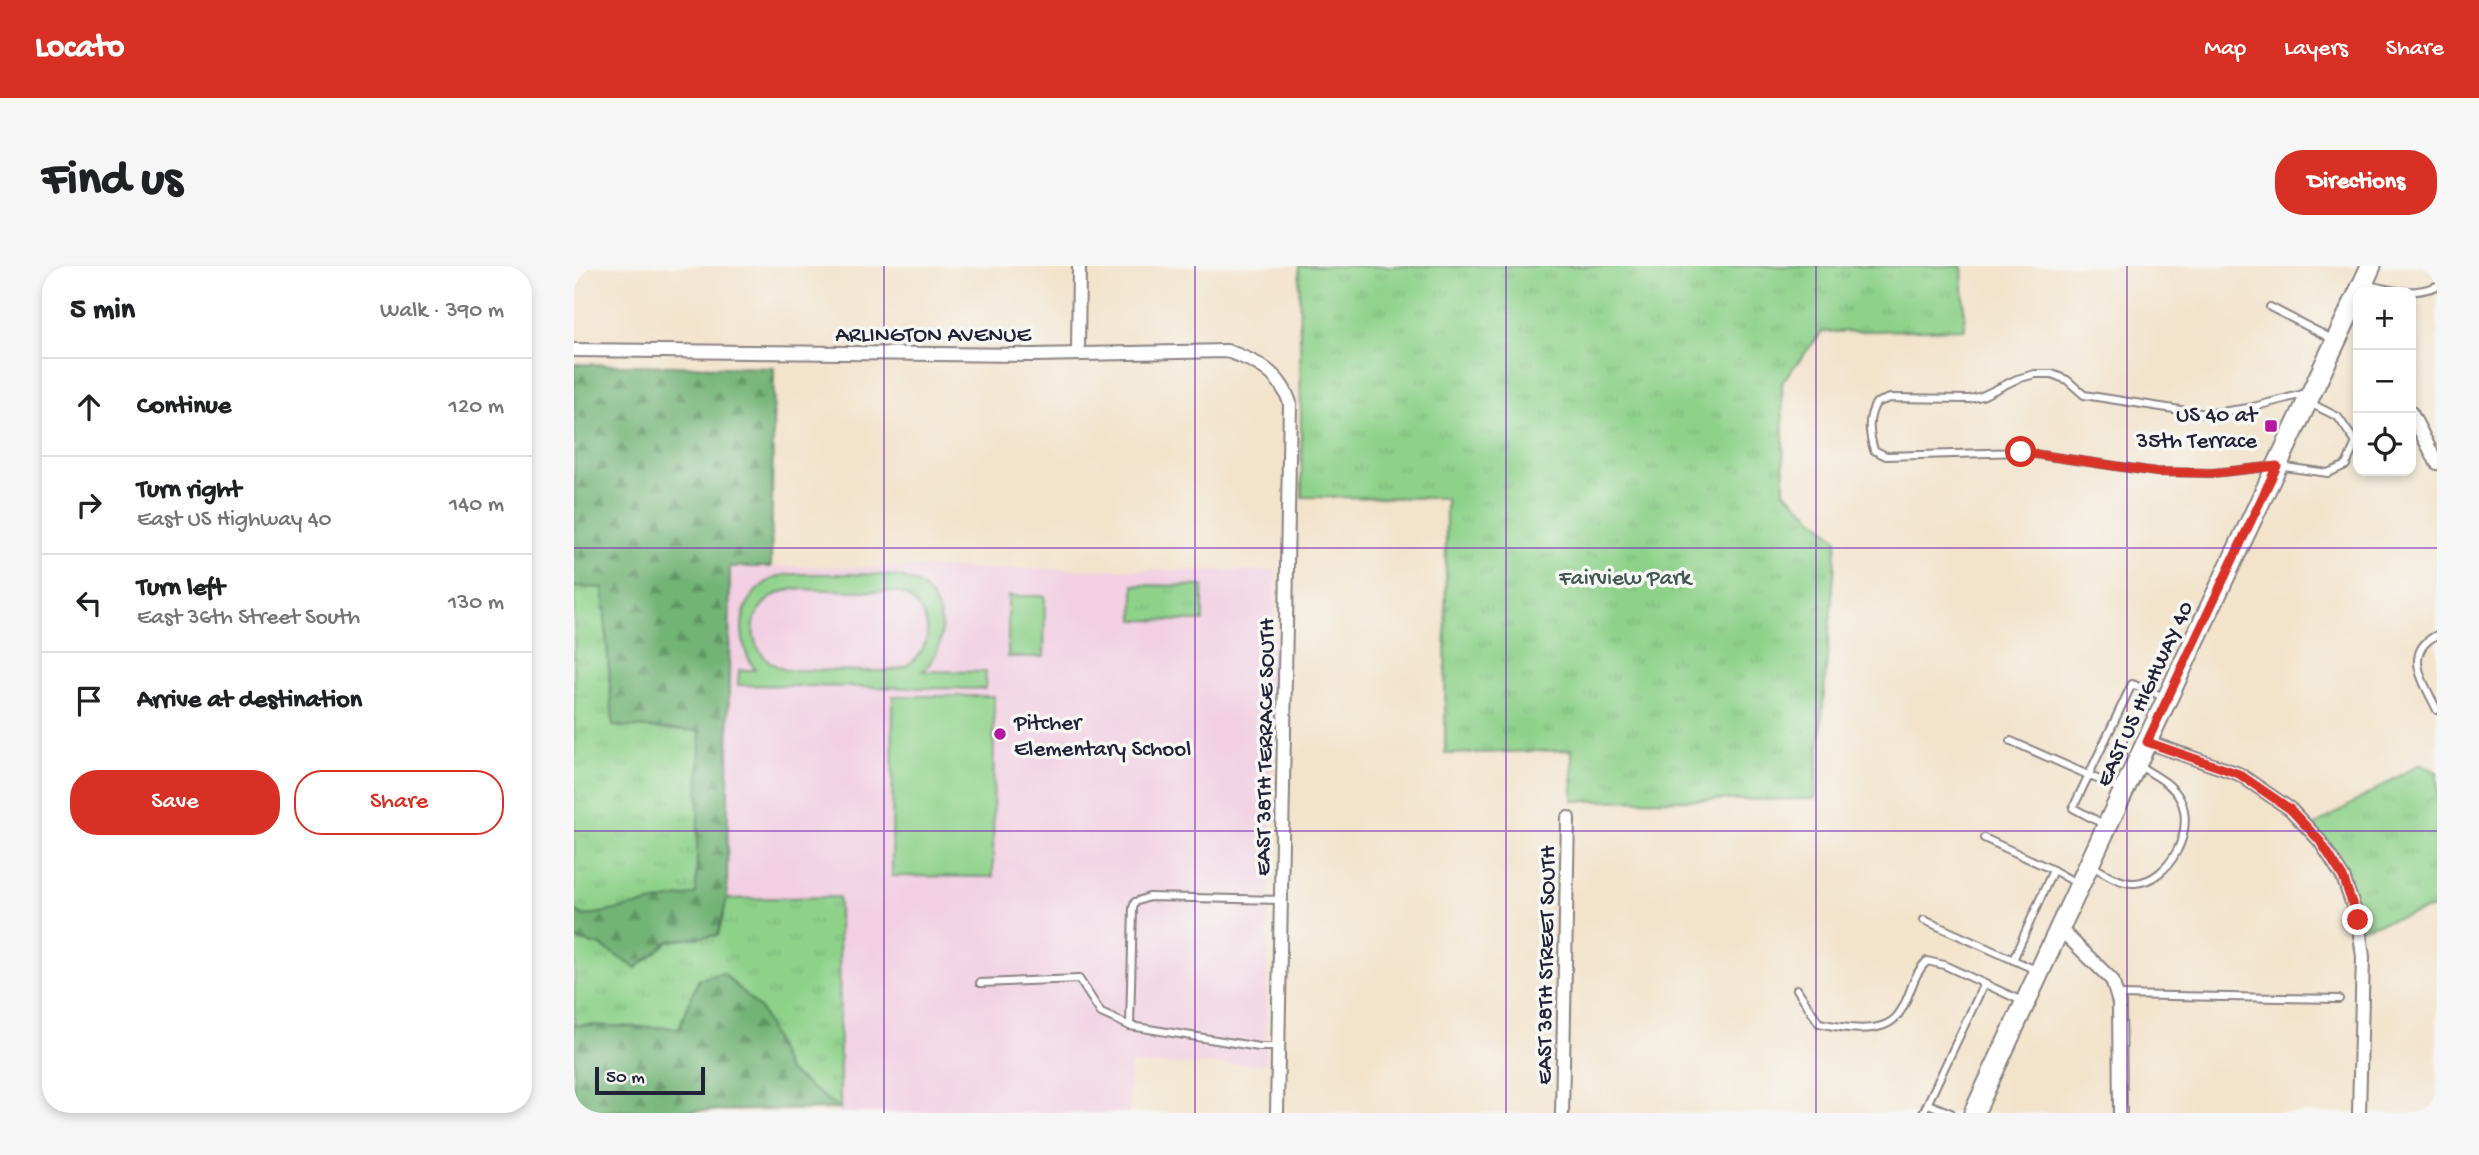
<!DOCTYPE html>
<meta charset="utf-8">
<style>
:root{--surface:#fff;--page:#f6f6f6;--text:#202124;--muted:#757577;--line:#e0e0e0;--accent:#d93025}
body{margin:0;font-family:"Gochi Hand",sans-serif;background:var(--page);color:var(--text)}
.controls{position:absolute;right:21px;top:21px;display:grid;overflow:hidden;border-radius:14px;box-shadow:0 4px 10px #0003}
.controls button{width:63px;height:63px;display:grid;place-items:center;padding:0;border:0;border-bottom:2px solid var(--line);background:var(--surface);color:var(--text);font:35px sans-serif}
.scale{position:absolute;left:21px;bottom:18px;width:110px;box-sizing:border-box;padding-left:7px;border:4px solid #22223b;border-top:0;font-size:19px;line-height:24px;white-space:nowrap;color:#22223b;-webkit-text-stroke:5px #f6f6f2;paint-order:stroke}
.stop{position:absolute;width:21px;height:21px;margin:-16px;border:5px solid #d93025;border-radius:50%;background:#fff}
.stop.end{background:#d93025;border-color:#fff;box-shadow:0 2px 7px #0008}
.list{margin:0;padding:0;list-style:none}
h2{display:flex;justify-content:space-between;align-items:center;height:91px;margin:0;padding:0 28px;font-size:30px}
h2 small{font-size:23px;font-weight:400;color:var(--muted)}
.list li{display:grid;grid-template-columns:46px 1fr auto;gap:21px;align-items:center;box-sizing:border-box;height:98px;padding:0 28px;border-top:2px solid var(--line)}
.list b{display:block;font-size:26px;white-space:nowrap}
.list p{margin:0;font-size:23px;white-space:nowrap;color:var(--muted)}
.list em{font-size:23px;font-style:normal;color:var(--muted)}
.actions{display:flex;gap:14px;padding:21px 28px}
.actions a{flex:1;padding:16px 0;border:2px solid var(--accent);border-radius:28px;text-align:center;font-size:24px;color:var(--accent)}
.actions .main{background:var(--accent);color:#fff}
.icon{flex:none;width:38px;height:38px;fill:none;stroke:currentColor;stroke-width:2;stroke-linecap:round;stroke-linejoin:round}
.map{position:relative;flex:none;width:1863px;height:847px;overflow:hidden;border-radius:28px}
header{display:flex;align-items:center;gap:42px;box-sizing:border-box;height:98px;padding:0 35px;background:var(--accent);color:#fff}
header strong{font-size:33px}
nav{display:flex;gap:38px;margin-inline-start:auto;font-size:24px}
.intro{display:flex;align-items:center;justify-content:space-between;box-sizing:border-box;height:168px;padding:0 42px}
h1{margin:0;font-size:49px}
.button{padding:18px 32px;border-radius:28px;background:var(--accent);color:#fff;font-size:24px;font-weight:700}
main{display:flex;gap:42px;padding:0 42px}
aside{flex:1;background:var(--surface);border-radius:28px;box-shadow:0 4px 10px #0003}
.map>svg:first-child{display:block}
.built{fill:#f2cfe2}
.grass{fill:url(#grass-tufts);stroke:#587a62;stroke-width:2}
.forest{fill:url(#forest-firs);stroke:#4a6b58;stroke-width:2}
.pitch{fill:#8ed28a;stroke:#587a62;stroke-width:2;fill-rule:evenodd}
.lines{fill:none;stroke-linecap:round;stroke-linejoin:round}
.lane-casing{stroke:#8a8283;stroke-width:10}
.street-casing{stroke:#8a8283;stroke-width:16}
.primary-casing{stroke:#8a8283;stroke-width:23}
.lane{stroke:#fff;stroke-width:6}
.street{stroke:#fff;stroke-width:12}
.primary{stroke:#fff;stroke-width:19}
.route{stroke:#d93025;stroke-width:9}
.grid{fill:none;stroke:#7b2cbf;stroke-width:2;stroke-opacity:0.55}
.poi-dot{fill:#b5179e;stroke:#f6f6f2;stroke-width:2.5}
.labels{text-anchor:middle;stroke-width:7;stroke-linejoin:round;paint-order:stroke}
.street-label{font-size:23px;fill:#22223b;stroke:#f6f6f2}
.poi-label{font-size:23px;fill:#22223b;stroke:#f6f6f2;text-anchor:end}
.park-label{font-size:23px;fill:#425753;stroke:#f6f6f2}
</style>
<header>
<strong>Locato</strong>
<nav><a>Map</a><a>Layers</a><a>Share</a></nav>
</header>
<div class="intro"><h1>Find us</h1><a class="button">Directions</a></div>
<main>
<aside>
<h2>5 min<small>Walk · 390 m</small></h2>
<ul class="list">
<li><svg class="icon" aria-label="ahead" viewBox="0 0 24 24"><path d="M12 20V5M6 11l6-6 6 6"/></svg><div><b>Continue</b></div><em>120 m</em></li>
<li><svg class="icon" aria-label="right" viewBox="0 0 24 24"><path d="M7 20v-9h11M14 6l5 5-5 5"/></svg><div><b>Turn right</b><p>East US Highway 40</p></div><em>140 m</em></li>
<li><svg class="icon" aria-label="left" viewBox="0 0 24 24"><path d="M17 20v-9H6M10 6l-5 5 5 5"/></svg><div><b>Turn left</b><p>East 36th Street South</p></div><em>130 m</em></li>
<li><svg class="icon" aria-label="arrive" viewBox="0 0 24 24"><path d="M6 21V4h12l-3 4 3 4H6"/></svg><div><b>Arrive at destination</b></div></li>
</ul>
<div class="actions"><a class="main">Save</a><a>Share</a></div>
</aside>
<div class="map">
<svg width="1863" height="847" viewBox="0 0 1863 847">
<defs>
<pattern id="grass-tufts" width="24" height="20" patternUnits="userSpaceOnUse" patternTransform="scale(1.75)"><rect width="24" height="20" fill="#8ed28a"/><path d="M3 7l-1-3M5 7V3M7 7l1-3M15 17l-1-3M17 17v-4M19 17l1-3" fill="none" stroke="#7ab478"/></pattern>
<pattern id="forest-firs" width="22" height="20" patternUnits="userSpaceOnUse" patternTransform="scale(1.75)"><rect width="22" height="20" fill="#72b476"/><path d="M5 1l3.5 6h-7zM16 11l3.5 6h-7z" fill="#5d9262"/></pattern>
</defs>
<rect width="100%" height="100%" fill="#f6f6f2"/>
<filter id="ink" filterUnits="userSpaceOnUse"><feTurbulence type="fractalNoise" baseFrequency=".0143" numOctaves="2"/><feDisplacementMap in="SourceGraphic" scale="14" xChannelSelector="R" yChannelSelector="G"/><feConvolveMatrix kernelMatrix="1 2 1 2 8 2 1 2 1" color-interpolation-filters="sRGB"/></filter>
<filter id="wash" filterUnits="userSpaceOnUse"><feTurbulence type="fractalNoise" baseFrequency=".00686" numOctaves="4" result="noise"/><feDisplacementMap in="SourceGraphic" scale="28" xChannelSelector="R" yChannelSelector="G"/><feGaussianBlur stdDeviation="1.57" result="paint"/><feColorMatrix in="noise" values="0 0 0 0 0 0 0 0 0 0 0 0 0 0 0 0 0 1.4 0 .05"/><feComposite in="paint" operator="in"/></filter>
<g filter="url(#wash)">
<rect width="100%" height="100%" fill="#f3e3cb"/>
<!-- built -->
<polygon class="built" points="156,300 702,305 691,798 556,799 555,847 266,847 265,631 153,633"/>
<!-- grass -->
<g class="grass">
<polygon points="725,0 1388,0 1391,63 1248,66 1208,116 1210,225 1263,273 1241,533 999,535 998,484 871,488 872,232 728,231"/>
<polygon points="560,319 629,320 629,355 560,354"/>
<polygon points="0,321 29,321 39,460 127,464 122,629 11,650 0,644"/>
<polygon points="1845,498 1863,506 1863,641 1785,663 1769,611 1735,563"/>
<polygon points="265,631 266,843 213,804 187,744 125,713 105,762 0,759 0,673 27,680 62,702 95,675 144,669 153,633"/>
</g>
<!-- forest -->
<g class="forest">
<polygon points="0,98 200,102 197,301 156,301 153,633 144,669 95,675 62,702 27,680 0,673 0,644 11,650 122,628 126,465 39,460 29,322 0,321"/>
<polygon points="149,707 187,744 213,804 266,843 0,846 0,759 105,762 125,713"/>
</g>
<!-- pitch -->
<g class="pitch">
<path d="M216,308C236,308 256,308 276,308C314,309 354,305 366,351C371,373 364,390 349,405L412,406L411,423L164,419L165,404H181C177,397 173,391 171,383C161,347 178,314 216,308ZM219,323L324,326C339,332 351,346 353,362C355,380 341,398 324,403C312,406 299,405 287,405C261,404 236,404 211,404C165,387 171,331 219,323Z"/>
<polygon points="434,330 471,330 470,391 434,391"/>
<polygon points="319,430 420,430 419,611 318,610"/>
</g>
</g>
<g filter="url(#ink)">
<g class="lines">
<defs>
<g id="lane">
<path d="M1791,18C1817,25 1838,30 1863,20"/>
<polyline points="1696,41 1760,74"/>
<path d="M1733,127L1675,142L1632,148L1510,129L1493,114L1478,108H1461L1443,113L1408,130L1395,133L1316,132L1302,137C1293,153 1295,167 1300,184L1312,190L1447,186L1582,206L1639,207L1703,200L1754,207L1772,199L1784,172"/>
<polyline points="1734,136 1764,151 1782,177"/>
<path d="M1863,369C1827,387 1851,418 1863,444"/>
<polyline points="1437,475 1548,524"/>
<polyline points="1531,559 1499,542 1558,418 1590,431"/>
<polyline points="1410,572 1479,604"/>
<path d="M1516,599C1530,606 1546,618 1561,617C1596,615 1622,563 1606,533C1598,517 1578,508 1564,499"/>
<polyline points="1350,654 1464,705"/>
<polyline points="1439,694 1479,604 1504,618"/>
<polyline points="406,717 505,713 527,747 556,760 685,781 704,781"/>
<path d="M1223,723L1245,757C1268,762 1308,770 1324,749C1337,732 1337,710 1353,695L1370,699L1450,736"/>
<polyline points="1543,729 1765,733"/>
<polyline points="556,760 559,642 561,636 575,631 707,634"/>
<polyline points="1354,838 1377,847"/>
<polyline points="1349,847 1410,718"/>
</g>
<g id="street">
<path d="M0,84L460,89L653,85C682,95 706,106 716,137L703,847"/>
<polyline points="504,87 505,0"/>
<polyline points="1837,147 1863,197"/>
<polyline points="1573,476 1665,508 1716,543 1746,575 1769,611 1784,654 1789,691 1785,847"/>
<polyline points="1486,663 1538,714 1545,737 1546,847"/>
<polyline points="988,847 994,552"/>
</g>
<g id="primary">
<polyline points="1785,26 1797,0"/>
<polyline points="1400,847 1533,560 1784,28"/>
</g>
</defs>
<!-- lane casing -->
<use href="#lane" class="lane-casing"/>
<!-- street casing -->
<use href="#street" class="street-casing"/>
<!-- primary casing -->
<use href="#primary" class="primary-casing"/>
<!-- lane -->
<use href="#lane" class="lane"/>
<!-- street -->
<use href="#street" class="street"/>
<!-- primary -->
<use href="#primary" class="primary"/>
</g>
</g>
<g class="lines" filter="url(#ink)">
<!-- route -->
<polyline class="route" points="1447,186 1582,206 1639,207 1703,200 1573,476 1665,508 1716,543 1746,575 1769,611 1784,654"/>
</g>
<!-- grid -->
<path class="grid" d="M310,0V847M621,0V847M932,0V847M1242,0V847M1553,0V847M0,282H1863M0,565H1863"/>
<!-- markers -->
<g class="poi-dot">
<rect x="1690" y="153" width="14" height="14" rx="3.5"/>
<circle cx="426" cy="468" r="7"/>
</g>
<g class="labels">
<!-- street labels -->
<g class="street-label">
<text x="359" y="75">ARLINGTON AVENUE</text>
<text transform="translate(1569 427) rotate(-65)" y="8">EAST US HIGHWAY 40</text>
<text transform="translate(689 481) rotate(-89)" y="8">EAST 38TH TERRACE SOUTH</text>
<text transform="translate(970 699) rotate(-89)" y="8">EAST 38TH STREET SOUTH</text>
</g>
<!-- poi labels -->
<g class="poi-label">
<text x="1683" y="155">US 40 at<tspan x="1683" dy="26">35th Terrace</tspan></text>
<text x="440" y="463" text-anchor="start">Pitcher<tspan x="440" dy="26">Elementary School</tspan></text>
</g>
<!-- park labels -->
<g class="park-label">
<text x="1051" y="318">Fairview Park</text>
</g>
</g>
</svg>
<div class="controls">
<button>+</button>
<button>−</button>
<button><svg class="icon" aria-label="locate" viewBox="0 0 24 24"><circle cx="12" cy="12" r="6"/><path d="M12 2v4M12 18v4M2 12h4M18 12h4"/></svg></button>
</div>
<div class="scale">50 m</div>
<div class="stop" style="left:1447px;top:186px"></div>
<div class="stop end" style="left:1784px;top:654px"></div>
</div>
</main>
